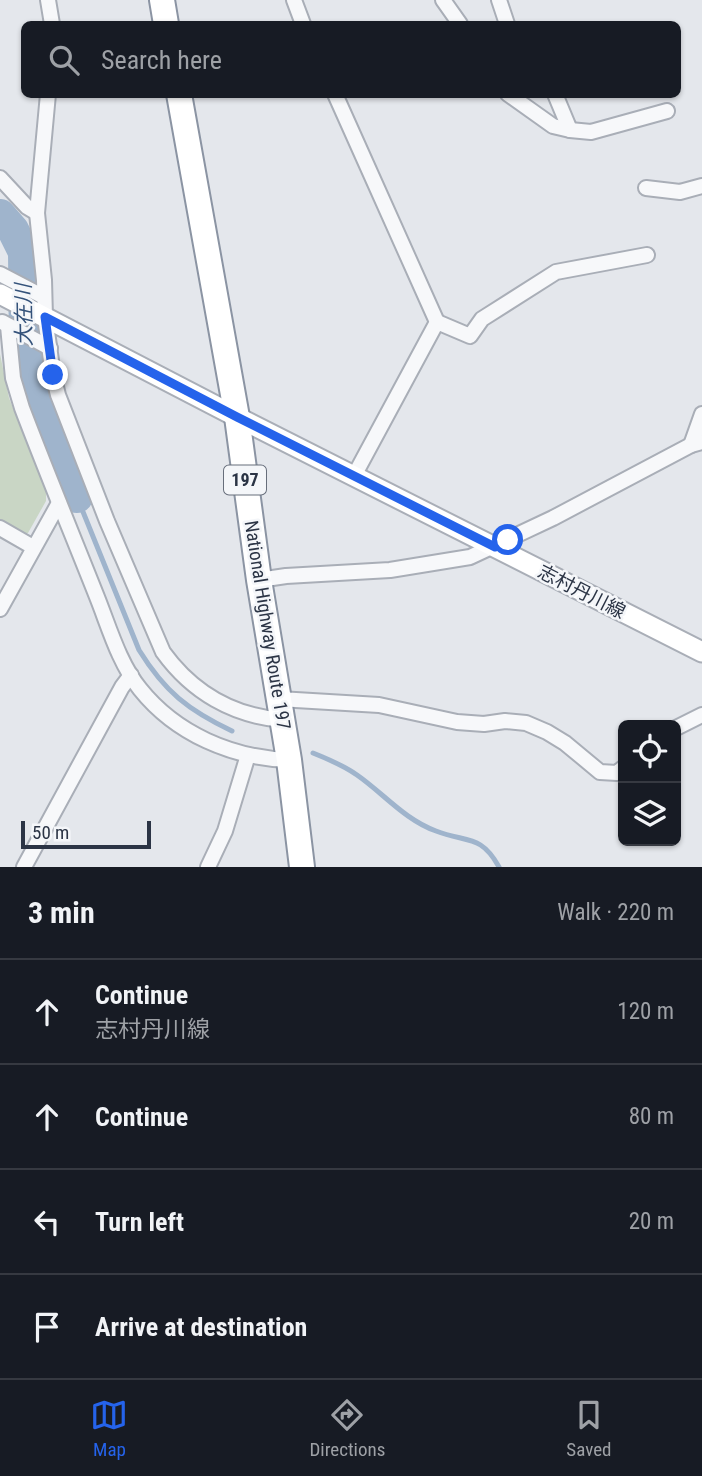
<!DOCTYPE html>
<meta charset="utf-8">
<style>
:root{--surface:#171b24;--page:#20242c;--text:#f1f3f6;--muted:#9ea1a6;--line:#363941;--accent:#2563eb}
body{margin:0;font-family:"Roboto Condensed","Noto Sans JP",sans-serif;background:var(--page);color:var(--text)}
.controls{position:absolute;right:21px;bottom:21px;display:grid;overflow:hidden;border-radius:10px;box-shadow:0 2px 5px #0004}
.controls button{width:63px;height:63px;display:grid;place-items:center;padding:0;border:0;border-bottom:2px solid var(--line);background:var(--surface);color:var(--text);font:35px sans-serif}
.scale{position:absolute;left:21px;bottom:18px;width:130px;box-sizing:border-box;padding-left:7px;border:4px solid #2b3445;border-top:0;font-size:19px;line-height:24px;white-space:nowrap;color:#2b3445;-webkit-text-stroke:5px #f4f6f9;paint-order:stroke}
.stop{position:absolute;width:21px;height:21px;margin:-16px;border:5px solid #2563eb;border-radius:50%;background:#fff}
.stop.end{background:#2563eb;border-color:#fff;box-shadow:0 2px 7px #0008}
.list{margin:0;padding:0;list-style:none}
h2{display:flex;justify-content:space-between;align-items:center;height:91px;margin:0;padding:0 28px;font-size:30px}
h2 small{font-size:23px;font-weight:400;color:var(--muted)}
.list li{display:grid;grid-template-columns:46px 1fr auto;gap:21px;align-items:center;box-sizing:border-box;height:105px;padding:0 28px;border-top:2px solid var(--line)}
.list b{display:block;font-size:26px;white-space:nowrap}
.list p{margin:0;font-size:23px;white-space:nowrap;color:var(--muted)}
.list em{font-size:23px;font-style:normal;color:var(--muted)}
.icon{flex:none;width:38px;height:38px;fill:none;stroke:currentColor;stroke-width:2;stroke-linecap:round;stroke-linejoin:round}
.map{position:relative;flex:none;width:702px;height:867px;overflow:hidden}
.search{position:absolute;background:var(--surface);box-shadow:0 2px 5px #0004;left:21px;right:21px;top:21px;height:77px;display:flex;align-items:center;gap:18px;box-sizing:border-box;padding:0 24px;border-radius:10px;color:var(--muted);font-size:26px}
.sheet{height:511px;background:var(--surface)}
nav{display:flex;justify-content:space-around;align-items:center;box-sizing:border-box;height:98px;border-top:2px solid var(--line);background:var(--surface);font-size:19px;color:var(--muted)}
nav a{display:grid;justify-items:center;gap:4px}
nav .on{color:var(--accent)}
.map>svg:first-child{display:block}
.green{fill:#c9d6c5}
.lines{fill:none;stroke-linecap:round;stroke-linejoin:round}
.stream{stroke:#9fb4cc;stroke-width:5}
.river{stroke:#9fb4cc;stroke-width:32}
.street-casing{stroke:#a9aeb7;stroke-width:18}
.secondary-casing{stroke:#a9aeb7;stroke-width:23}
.highway-casing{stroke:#8b94a3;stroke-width:28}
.street{stroke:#f7f8fa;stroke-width:14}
.secondary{stroke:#fff;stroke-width:19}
.highway{stroke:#fff;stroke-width:24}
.route{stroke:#2563eb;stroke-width:9}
.labels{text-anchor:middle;stroke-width:5;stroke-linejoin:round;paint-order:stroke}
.shield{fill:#f4f6f9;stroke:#676e7b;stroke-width:2}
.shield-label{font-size:18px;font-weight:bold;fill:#2b3445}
.street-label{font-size:19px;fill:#2b3445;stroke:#f4f6f9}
.water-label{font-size:21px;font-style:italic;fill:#34527a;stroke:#f4f6f9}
</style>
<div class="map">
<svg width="702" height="867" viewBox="0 0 702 867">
<rect width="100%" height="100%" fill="#e4e7ec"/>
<!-- green -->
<polygon class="green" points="0,354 9,398 46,491 46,501 28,533 21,536 0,525"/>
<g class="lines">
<!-- stream -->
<g class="stream">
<path d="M77,497L139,650C165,692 188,710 232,731"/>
<path d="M313,753C328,759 343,765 357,775C383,793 405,820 436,831C467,843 481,834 499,867"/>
</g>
<!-- river -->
<polyline class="river" points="0,215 13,230 24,252 25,356 77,497"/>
<defs>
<g id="street">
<polyline points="48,0 52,24"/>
<polyline points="294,0 303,24"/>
<polyline points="443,0 460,24"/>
<polyline points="499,0 507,24"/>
<path d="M48,94L37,213L44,280L45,317L53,375L58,395L107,521L163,652C192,692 233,716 283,720"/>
<polyline points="335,94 437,322"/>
<polyline points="508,94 553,126 570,130 591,132 667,111"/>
<polyline points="555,94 570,130"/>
<polyline points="0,178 27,207 37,213"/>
<polyline points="646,188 680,192 702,186"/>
<polyline points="0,274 44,297"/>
<polyline points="2,322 50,348"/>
<path d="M8,326L13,378L22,408C46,471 72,534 97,597C109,627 119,663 140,689C176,734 232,758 289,760"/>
<polyline points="691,445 702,414"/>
<polyline points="354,476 437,322 470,336 482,319 556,272 647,255"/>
<polyline points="0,528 33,547"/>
<polyline points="259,580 286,576 390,570 470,557 553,518 691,445 702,442"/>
<polyline points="0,609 59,503"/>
<polyline points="279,699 379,705 457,722 484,724 505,721 526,723 547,732 565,743 600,772 617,773 623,768"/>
<polyline points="676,728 702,715"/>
<polyline points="24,867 122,687 131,675"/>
<polyline points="208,867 225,831 248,755"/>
</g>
<polyline id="secondary" points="0,294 237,417 702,652"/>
<g id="highway">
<polyline points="162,0 166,24"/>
<polyline points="179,94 237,417 259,580 289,760 302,867"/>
</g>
</defs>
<!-- street casing -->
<use href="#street" class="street-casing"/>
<!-- secondary casing -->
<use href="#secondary" class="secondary-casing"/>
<!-- highway casing -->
<use href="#highway" class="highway-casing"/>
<!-- street -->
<use href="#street" class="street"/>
<!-- secondary -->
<use href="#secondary" class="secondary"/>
<!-- highway -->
<use href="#highway" class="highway"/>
</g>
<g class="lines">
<!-- route -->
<polyline class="route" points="53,375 45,317 237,417 495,547 508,540"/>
</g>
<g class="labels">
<!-- shield labels -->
<rect class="shield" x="224" y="465.5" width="42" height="29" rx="5"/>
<g class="shield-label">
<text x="245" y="486">197</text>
</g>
<!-- street labels -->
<g class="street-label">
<text transform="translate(582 591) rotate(27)" y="7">志村丹川線</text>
<text transform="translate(268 625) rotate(81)" y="7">National Highway Route 197</text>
</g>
<!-- water labels -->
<g class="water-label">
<text transform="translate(24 315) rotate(-91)" y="7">大在川</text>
</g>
</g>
</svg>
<div class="controls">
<button><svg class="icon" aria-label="locate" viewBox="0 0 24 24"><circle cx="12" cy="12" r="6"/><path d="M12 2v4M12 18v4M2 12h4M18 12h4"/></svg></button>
<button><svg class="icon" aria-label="layers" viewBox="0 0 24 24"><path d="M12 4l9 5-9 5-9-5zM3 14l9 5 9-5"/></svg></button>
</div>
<div class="scale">50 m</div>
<div class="stop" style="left:508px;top:540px"></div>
<div class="stop end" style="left:53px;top:375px"></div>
<div class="search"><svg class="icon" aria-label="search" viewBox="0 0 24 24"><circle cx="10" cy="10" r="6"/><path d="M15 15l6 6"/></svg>Search here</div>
</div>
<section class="sheet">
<h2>3 min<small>Walk · 220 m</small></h2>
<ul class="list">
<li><svg class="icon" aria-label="ahead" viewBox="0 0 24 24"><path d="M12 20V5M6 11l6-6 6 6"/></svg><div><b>Continue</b><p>志村丹川線</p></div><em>120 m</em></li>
<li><svg class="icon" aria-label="ahead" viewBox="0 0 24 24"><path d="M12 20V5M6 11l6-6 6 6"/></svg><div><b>Continue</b></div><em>80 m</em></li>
<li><svg class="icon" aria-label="left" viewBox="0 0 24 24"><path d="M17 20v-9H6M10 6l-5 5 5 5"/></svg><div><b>Turn left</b></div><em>20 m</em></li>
<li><svg class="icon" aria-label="arrive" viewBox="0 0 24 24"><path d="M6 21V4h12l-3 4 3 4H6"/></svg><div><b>Arrive at destination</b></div></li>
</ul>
</section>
<nav>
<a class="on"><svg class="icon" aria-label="map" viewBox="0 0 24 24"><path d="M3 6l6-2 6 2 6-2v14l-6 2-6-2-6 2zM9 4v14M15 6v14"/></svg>Map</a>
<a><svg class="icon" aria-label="directions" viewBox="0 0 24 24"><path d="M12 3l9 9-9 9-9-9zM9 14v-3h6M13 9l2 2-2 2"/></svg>Directions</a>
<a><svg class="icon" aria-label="saved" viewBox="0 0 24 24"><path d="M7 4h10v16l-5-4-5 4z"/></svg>Saved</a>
</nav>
